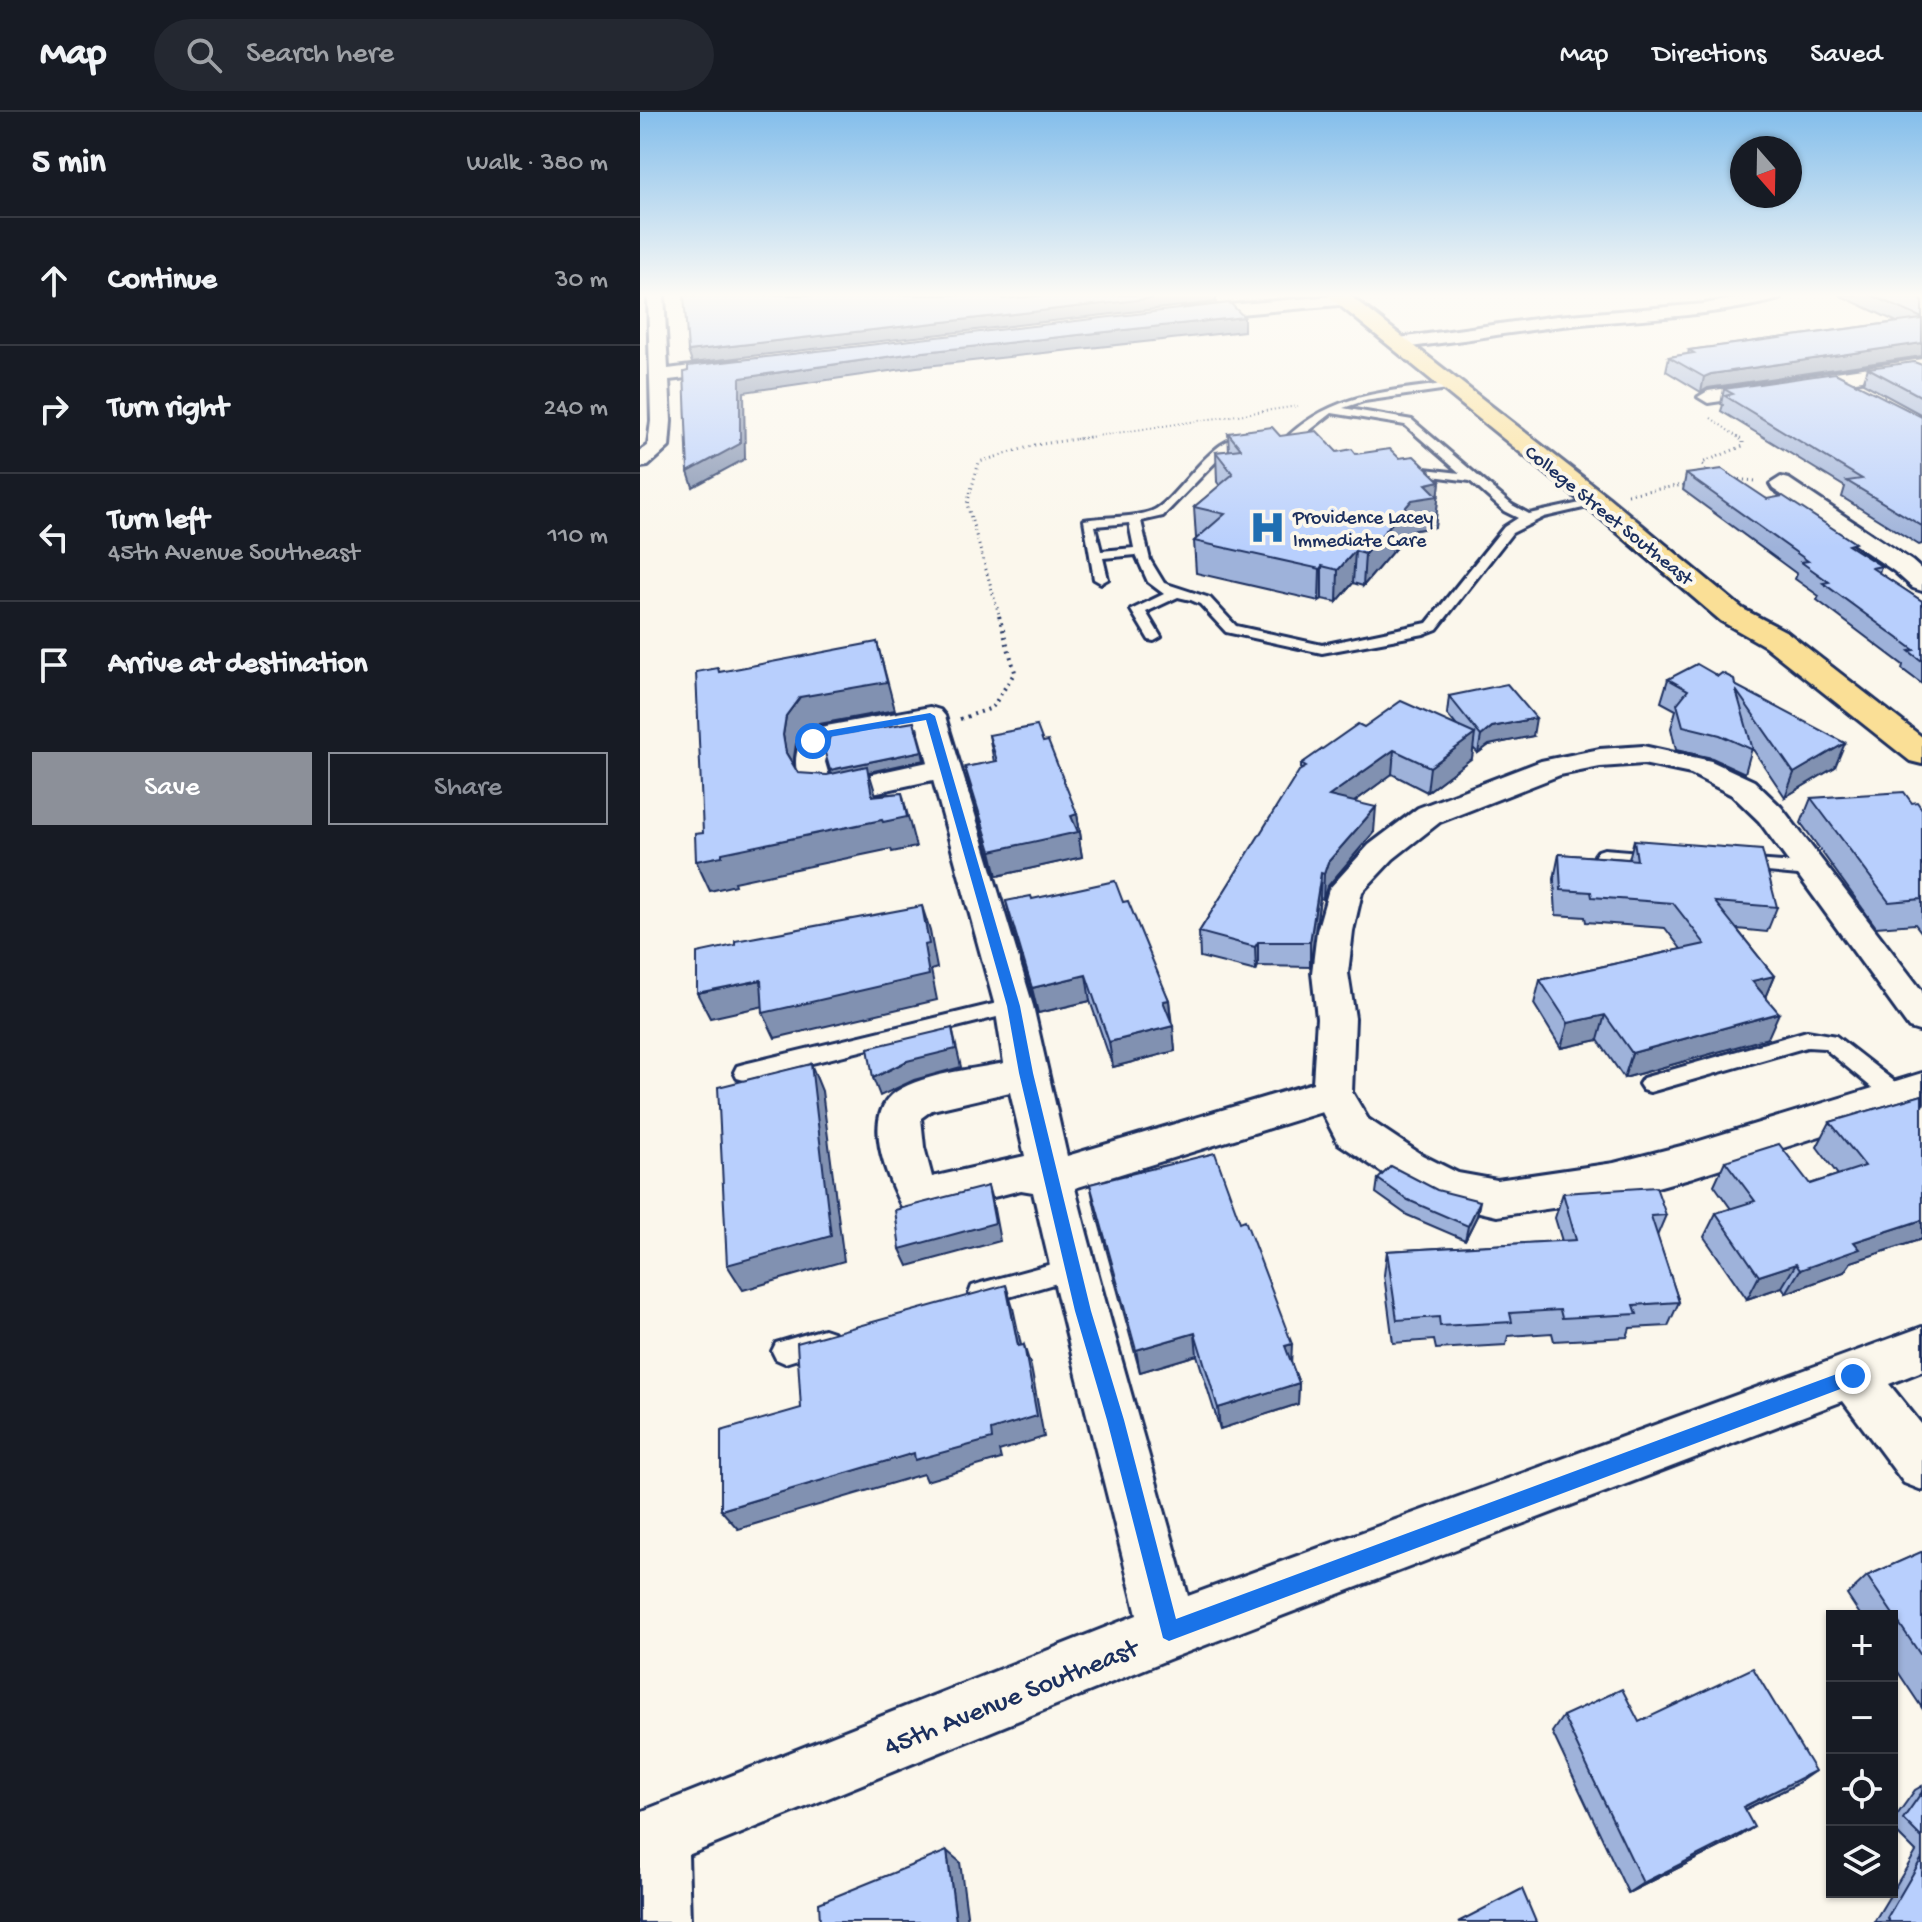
<!DOCTYPE html>
<meta charset="utf-8">
<style>
:root{--surface:#171b24;--page:#242831;--text:#f1f3f6;--muted:#9ea1a6;--line:#363941;--accent:#8c9099}
body{margin:0;font-family:"Gochi Hand",sans-serif;background:var(--page);color:var(--text)}
.controls{position:absolute;right:24px;bottom:24px;display:grid;overflow:hidden;border-radius:0px;box-shadow:0 2px 6px #0004}
.controls button{width:72px;height:72px;display:grid;place-items:center;padding:0;border:0;border-bottom:2px solid var(--line);background:var(--surface);color:var(--text);font:40px sans-serif}
.compass{position:absolute;left:1090px;top:24px;width:72px;height:72px;border-radius:50%;background:var(--surface);box-shadow:0 2px 6px #0004;rotate:160deg}
.stop{position:absolute;width:24px;height:24px;margin:-18px;border:6px solid #1a73e8;border-radius:50%;background:#fff}
.stop.end{background:#1a73e8;border-color:#fff;box-shadow:0 2px 8px #0008}
.list{margin:0;padding:0;list-style:none}
h2{display:flex;justify-content:space-between;align-items:center;height:104px;margin:0;padding:0 32px;font-size:34px}
h2 small{font-size:26px;font-weight:400;color:var(--muted)}
.list li{display:grid;grid-template-columns:52px 1fr auto;gap:24px;align-items:center;box-sizing:border-box;height:128px;padding:0 32px;border-top:2px solid var(--line)}
.list b{display:block;font-size:30px;white-space:nowrap}
.list p{margin:0;font-size:26px;white-space:nowrap;color:var(--muted)}
.list em{font-size:26px;font-style:normal;color:var(--muted)}
.actions{display:flex;gap:16px;padding:24px 32px}
.actions a{flex:1;padding:18px 0;border:2px solid var(--accent);border-radius:0px;text-align:center;font-size:28px;color:var(--accent)}
.actions .main{background:var(--accent);color:#fff}
.icon{flex:none;width:44px;height:44px;fill:none;stroke:currentColor;stroke-width:2;stroke-linecap:round;stroke-linejoin:round}
.map{position:relative;flex:none;width:1282px;height:1810px;overflow:hidden}
header{display:flex;align-items:center;gap:48px;box-sizing:border-box;height:112px;padding:0 40px;background:var(--surface);border-bottom:2px solid var(--line)}
header strong{font-size:38px}
nav{display:flex;gap:44px;margin-inline-start:auto;font-size:28px}
.search{width:560px;height:72px;background:var(--page);display:flex;align-items:center;gap:20px;box-sizing:border-box;padding:0 28px;border-radius:44px;color:var(--muted);font-size:30px}
main{display:flex}
aside{flex:1;background:var(--surface)}
.map>svg:first-child{display:block}
.lines{fill:none;stroke-linecap:round;stroke-linejoin:round}
.service-casing{stroke:#1b2f5e;stroke-width:6}
.minor-casing{stroke:#1b2f5e;stroke-width:6}
.primary-casing{stroke:#1b2f5e;stroke-width:6}
.path-far2{stroke:#1b2f5e;stroke-width:2;stroke-dasharray:1 3;stroke-linecap:butt}
.path-far1{stroke:#1b2f5e;stroke-width:3;stroke-dasharray:1 4;stroke-linecap:butt}
.path{stroke:#1b2f5e;stroke-width:4;stroke-dasharray:2 5;stroke-linecap:butt}
.service{fill:#fbf7ec;fill-rule:evenodd}
.minor{fill:#fbf7ec;fill-rule:evenodd}
.primary{fill:#fadf96;fill-rule:evenodd}
.wall{fill:#9eb2da;stroke:#1b2f5e;stroke-width:2}
.shaded-wall{fill:#8191b1;stroke:#1b2f5e;stroke-width:2}
.building{fill:#b8cffd;stroke:#1b2f5e;stroke-width:2}
.route{fill:#1a73e8}
.labels{text-anchor:middle;stroke-width:8;stroke-linejoin:round;paint-order:stroke}
.far-street-label{font-size:20px;fill:#1b2f5e;stroke:#fbf7ec}
.far-poi-label{font-size:20px;fill:#1b2f5e;stroke:#fbf7ec;text-anchor:start}
.near-street-label{font-size:28px;fill:#1b2f5e;stroke:#fbf7ec}
</style>
<header>
<strong>Map</strong>
<div class="search"><svg class="icon" aria-label="search" viewBox="0 0 24 24"><circle cx="10" cy="10" r="6"/><path d="M15 15l6 6"/></svg>Search here</div>
<nav><a>Map</a><a>Directions</a><a>Saved</a></nav>
</header>
<main>
<aside>
<h2>5 min<small>Walk · 380 m</small></h2>
<ul class="list">
<li><svg class="icon" aria-label="ahead" viewBox="0 0 24 24"><path d="M12 20V5M6 11l6-6 6 6"/></svg><div><b>Continue</b></div><em>30 m</em></li>
<li><svg class="icon" aria-label="right" viewBox="0 0 24 24"><path d="M7 20v-9h11M14 6l5 5-5 5"/></svg><div><b>Turn right</b></div><em>240 m</em></li>
<li><svg class="icon" aria-label="left" viewBox="0 0 24 24"><path d="M17 20v-9H6M10 6l-5 5 5 5"/></svg><div><b>Turn left</b><p>45th Avenue Southeast</p></div><em>110 m</em></li>
<li><svg class="icon" aria-label="arrive" viewBox="0 0 24 24"><path d="M6 21V4h12l-3 4 3 4H6"/></svg><div><b>Arrive at destination</b></div></li>
</ul>
<div class="actions"><a class="main">Save</a><a>Share</a></div>
</aside>
<div class="map">
<svg width="1282" height="1810" viewBox="0 0 1282 1810">
<rect width="100%" height="100%" fill="#fbf7ec"/>
<filter id="ink" filterUnits="userSpaceOnUse"><feTurbulence type="fractalNoise" baseFrequency=".0125" numOctaves="2"/><feDisplacementMap in="SourceGraphic" scale="16" xChannelSelector="R" yChannelSelector="G"/><feConvolveMatrix kernelMatrix="1 2 1 2 8 2 1 2 1" color-interpolation-filters="sRGB"/></filter>
<g filter="url(#ink)">
<g class="lines">
<defs>
<g id="service">
<path d="M811,271L816,274L815,276L724,289L703,296L772,308L872,393L889,402L959,387L965,391L904,405L872,421L797,517L784,522L682,541L586,520L560,492L551,488L538,485L506,500L521,525L514,529L509,528L491,498L524,482L508,470L496,443L463,446L468,467L461,471L454,467L444,408C466,404 490,407 512,399C540,388 580,304 619,329L617,331L590,335L523,404L501,409L510,448L524,471L570,486L596,514L682,533L787,511L864,415L878,406L864,399L830,369L763,360L761,358L767,355L820,361L765,313L692,301L656,329L663,336L661,338H653L643,329C692,280 747,280 811,271ZM489,411L494,436L461,439L455,414Z"/>
<polygon points="964,737 1013,741 1022,747 1013,753 958,747 955,743 958,739"/>
<polygon points="1101,747 1169,752 1178,758 1169,764 1095,757 1092,753 1095,749"/>
<polygon points="374,887 381,889 384,894 381,899 104,968 97,966 94,960 97,954 104,952"/>
<polygon points="1167,919 1196,924 1264,977 1267,983 1264,989 1256,991 1248,989 1184,936 1167,935 1010,980 1003,978 999,972 1003,966 1010,964"/>
<polygon points="434,1146 442,1149 446,1156 442,1163 434,1166 341,1193 332,1190 329,1182 332,1174 341,1171"/>
<polygon points="184,1217 193,1220 197,1228 193,1236 145,1251 136,1247 132,1239 136,1231"/>
</g>
<g id="minor">
<polygon points="8,183 24,183 28,257 97,248 106,254 97,260 29,268 31,309 29,335 8,354 0,355 0,339 8,333 11,309"/>
<polygon points="704,183 710,184 712,188 710,192 543,207 534,202 543,197"/>
<path d="M1116,183H1142L1140,187C1074,204 1008,206 941,212C880,218 820,230 759,236L750,231L759,226L917,204L1064,192Z"/>
<polygon points="1282,247 1282,259 1068,291 1058,285 1068,279"/>
<polygon points="1141,365 1149,367 1272,449 1282,458 1282,479 1273,476 1254,459 1133,377 1130,372"/>
<path d="M290,595L300,598L305,604L393,894L427,1044L673,971L677,906L672,861L677,819L689,777L729,733L778,696L901,649L960,637L1003,634L1071,649L1114,669L1141,695L1282,879V920L1269,916L1119,709L1092,683L1051,662L1003,652L960,655L920,663L800,710L753,747L722,780L713,819L708,861L715,906L712,980L728,1007L782,1043L818,1061L857,1068L974,1051L1053,1031L1282,961V991L1053,1065L974,1087L857,1104L796,1090L752,1067L698,1031L682,1000L435,1076C470,1213 511,1348 548,1484L1282,1215V1259L1249,1272L1282,1313V1378L1264,1371L1203,1289L529,1547L48,1743L50,1810H0V1700L497,1503C463,1362 425,1222 393,1080L381,1078L279,1104L264,1099C249,1070 222,1010 252,983C274,963 335,957 364,951L355,894L293,668L196,689L169,687C153,663 150,639 170,617ZM278,615L288,650L191,671L185,650L190,630ZM370,980L385,1044L292,1065L284,1035L281,1006L292,998Z"/>
</g>
<polygon id="primary" points="687,183 709,183 968,385 1103,497 1147,520 1282,625 1282,652 1270,649 1125,534 1081,509 950,397"/>
</defs>
<!-- service casing -->
<use href="#service" class="service-casing"/>
<!-- minor casing -->
<use href="#minor" class="minor-casing"/>
<!-- primary casing -->
<use href="#primary" class="primary-casing"/>
<!-- path-far2 -->
<g class="path-far2">
<polyline points="1071,306 1100,327"/>
<polyline points="436,327 658,294"/>
</g>
<!-- path-far1 -->
<g class="path-far1">
<polyline points="1068,362 1062,351 1103,334 1103,329 1097,325"/>
<polyline points="1094,367 1116,369"/>
<polyline points="988,382 1049,372"/>
<polyline points="360,506 327,392 339,350 395,333 450,325"/>
</g>
<!-- path -->
<polyline class="path" points="320,607 352,596 375,560 359,504"/>
<!-- service -->
<use href="#service" class="service"/>
<!-- minor -->
<use href="#minor" class="minor"/>
<!-- primary -->
<use href="#primary" class="primary"/>
</g>
<!-- wall -->
<g class="wall">
<polygon points="1199,183 1282,183 1282,244 1068,276 1061,280 1026,259 1029,245 1048,242 1049,238 1257,210"/>
<polygon points="1282,253 1282,303 1223,271 1228,256"/>
<polygon points="1084,277 1282,305 1282,432 1279,433 1202,385 1205,375 1081,299 1083,293 1081,292"/>
<polygon points="588,321 640,324 697,340 759,346 800,369 795,415 770,419 723,474 713,471 697,490 682,487 679,489 556,461 554,429 557,427 556,426 554,395 580,374 577,370 576,340 589,339"/>
<polygon points="1046,362 1127,387 1213,436 1241,454 1239,461 1282,489 1282,572 1262,557 1263,553 1177,488 1179,484 1155,467 1157,462 1043,378"/>
<polygon points="1028,567 1095,573 1195,655 1145,685 1112,636 1105,661 1072,646 1036,638 1031,616 1036,598 1021,590"/>
<polygon points="809,584 893,624 849,633 838,641 833,636 832,646 787,680 752,662 714,690 734,720 687,775 683,787 680,786 670,855 618,854 616,859 560,845 559,820 661,658 661,652 724,615 816,613 807,602"/>
<polygon points="349,623 403,630 437,702 441,727 439,727 442,745 357,764 331,680 325,655 354,650"/>
<polygon points="1171,686 1272,691 1282,697 1282,821 1275,812 1236,815 1161,711"/>
<polygon points="994,728 1137,795 1127,820 1097,817 1134,864 1125,885 1128,926 984,966 958,928 921,936 894,892 900,868 1041,837 1025,816 946,810 945,805 916,803 914,767 919,742 989,747"/>
<polygon points="366,789 483,790 529,888 535,939 473,955 450,889 398,901 372,815"/>
<polygon points="1282,983 1282,1127 1211,1150 1204,1160 1146,1181 1142,1175 1107,1187 1064,1125 1076,1101 1091,1097 1074,1073 1085,1049 1170,1072 1198,1063 1177,1035 1190,1010"/>
<polygon points="738,1067 837,1104 825,1128 767,1103 736,1081"/>
<polygon points="450,1072 651,1251 659,1271 658,1292 580,1317 557,1243 500,1260 455,1096"/>
<polygon points="923,1081 1026,1103 1017,1124 1039,1190 1028,1214 990,1216 987,1225 914,1229 912,1221 868,1224 866,1233 796,1237 794,1228 753,1231 744,1163 747,1139 922,1129 915,1106"/>
<polygon points="1282,1440 1282,1596 1252,1551 1252,1504 1221,1504 1207,1483 1227,1464"/>
<polygon points="923,1604 999,1610 1155,1673 1104,1698 1096,1727 988,1781 912,1620"/>
<polygon points="1282,1674 1282,1810 1234,1810 1276,1740 1252,1716 1252,1710 1275,1678"/>
</g>
<!-- shaded-wall -->
<g class="shaded-wall">
<polygon points="541,183 576,183 576,190 52,251 48,239"/>
<polygon points="604,205 604,219 277,255 104,280 105,347 53,375 48,360 100,266 274,241"/>
<polygon points="1282,231 1282,244 1068,276 1061,280 1064,265 1071,262"/>
<polygon points="800,369 795,415 770,419 723,474 725,442 786,372"/>
<polygon points="715,439 713,471 697,490 698,458"/>
<polygon points="682,454 682,487 679,489 680,457"/>
<polygon points="237,530 255,598 169,614 156,632 153,652 146,641 143,623 146,604 160,585"/>
<polygon points="896,606 893,624 849,633 838,641 841,624 852,615"/>
<polygon points="835,622 832,646 787,680 790,655"/>
<polygon points="1205,631 1195,655 1145,685 1154,661"/>
<polygon points="754,638 752,662 688,709 689,684"/>
<polygon points="282,639 284,648 229,660 236,683 262,681 276,735 252,740 251,737 94,770 95,773 70,779 56,749 82,741 193,667 190,658"/>
<polygon points="736,695 734,720 687,775 683,787 684,762 688,750"/>
<polygon points="437,702 441,727 439,727 442,745 357,764 351,739 431,704"/>
<polygon points="681,761 680,786 670,855 670,830"/>
<polygon points="282,794 290,819 297,856 291,858 297,888 135,926 123,901 284,833"/>
<polygon points="618,830 618,854 616,859 615,835"/>
<polygon points="446,863 450,889 398,901 392,876"/>
<polygon points="1134,864 1124,888 1112,869"/>
<polygon points="121,868 133,892 70,906 57,881"/>
<polygon points="529,888 531,913 523,889"/>
<polygon points="1139,901 1128,926 984,966 992,941"/>
<polygon points="965,903 958,928 921,936 928,911"/>
<polygon points="533,914 535,939 473,955 469,930"/>
<polygon points="312,916 321,955 274,968 240,984 233,966 267,949"/>
<polygon points="171,952 182,979 204,1149 103,1178 87,1153"/>
<polygon points="348,1074 353,1092 360,1129 268,1154 260,1137"/>
<polygon points="840,1089 837,1104 825,1128 828,1114"/>
<polygon points="1282,1108 1282,1127 1211,1150 1204,1160 1146,1181 1160,1158 1214,1130"/>
<polygon points="1156,1152 1142,1175 1107,1187 1119,1164"/>
<polygon points="366,1173 373,1196 386,1256 378,1234"/>
<polygon points="555,1221 557,1243 500,1260 496,1238"/>
<polygon points="652,1232 651,1254 645,1234"/>
<polygon points="384,1233 391,1255 404,1325 359,1339 361,1347 286,1369 283,1362 98,1417 81,1398 351,1318"/>
<polygon points="659,1271 658,1292 580,1317 578,1296"/>
<polygon points="1175,1659 1155,1673 1085,1707 1103,1695"/>
<polygon points="1114,1715 1096,1727 988,1781 1003,1771"/>
<polygon points="307,1739 320,1750 328,1810 316,1810"/>
</g>
<!-- building -->
<g class="building">
<polygon points="44,183 177,183 181,184 205,183 361,183 363,187 408,183 541,183 48,239"/>
<polygon points="1231,183 1282,183 1282,206"/>
<polygon points="590,191 604,205 274,241 100,266 100,332 48,360 44,260 48,259 48,254"/>
<polygon points="1282,207 1282,231 1071,262 1064,265 1029,245 1054,241 1049,238"/>
<polygon points="1274,250 1282,253 1282,285 1228,256"/>
<polygon points="1195,261 1282,305 1282,414 1207,369 1222,367 1085,284 1093,282 1084,277"/>
<polygon points="632,315 640,324 677,319 697,340 712,337 716,342 750,337 759,346 774,344 800,369 786,372 798,384 772,388 725,442 715,439 698,458 682,454 680,457 554,429 585,402 554,395 593,362 576,340 601,337 588,321"/>
<polygon points="1082,357 1127,387 1143,384 1215,431 1208,433 1241,454 1232,456 1282,489 1282,549 1269,539 1274,538 1183,471 1189,470 1161,450 1168,449 1046,362"/>
<polygon points="237,530 247,570 160,585 146,604 143,623 146,641 158,661 187,663 227,654 232,684 262,681 267,705 243,710 242,708 82,741 82,744 56,749 55,722 63,721 56,560 78,556 79,560"/>
<polygon points="1057,552 1078,564 1082,561 1094,567 1095,573 1205,631 1154,661 1096,578 1113,638 1080,623 1043,614 1037,592 1048,578 1028,567"/>
<polygon points="867,572 896,606 852,615 841,624 809,584"/>
<polygon points="761,589 835,622 790,655 754,638 689,684 736,695 688,750 684,762 681,761 670,830 618,830 615,835 559,820 659,659 666,655 661,652 718,612 724,615"/>
<polygon points="274,610 282,639 190,658 185,641 190,624"/>
<polygon points="397,614 403,630 408,629 437,702 431,704 438,720 351,739 325,655 357,649 349,623"/>
<polygon points="1264,680 1272,691 1277,690 1282,697 1282,787 1249,790 1171,686"/>
<polygon points="994,728 1122,738 1137,795 1075,790 1134,864 1112,869 1139,901 992,941 965,903 928,911 900,868 1065,832 1033,791 952,785 951,780 921,778 919,742 997,748"/>
<polygon points="475,769 483,790 488,789 529,888 523,889 533,914 469,930 446,863 392,876 366,789 391,784 392,787"/>
<polygon points="282,794 289,832 284,833 289,863 123,901 121,868 57,881 57,841 95,833 95,829"/>
<polygon points="312,916 316,937 267,949 233,966 228,936"/>
<polygon points="171,952 191,1124 87,1153 78,975"/>
<polygon points="1282,983 1282,1108 1214,1130 1220,1137 1160,1158 1156,1152 1119,1164 1076,1101 1115,1089 1085,1049 1139,1032 1170,1072 1225,1054 1190,1010"/>
<polygon points="575,1041 600,1110 605,1108 652,1232 645,1234 659,1271 578,1296 555,1221 496,1238 450,1072"/>
<polygon points="751,1054 797,1078 840,1089 828,1114 768,1088 738,1067"/>
<polygon points="348,1074 355,1111 260,1137 255,1098"/>
<polygon points="1016,1075 1026,1103 1011,1104 1039,1190 994,1193 997,1202 922,1206 920,1198 870,1201 872,1210 800,1214 799,1205 757,1208 747,1139 936,1128 923,1081"/>
<polygon points="366,1173 378,1234 384,1233 397,1304 351,1318 352,1327 275,1348 274,1341 81,1398 81,1319 161,1296 157,1231"/>
<polygon points="1281,1440 1282,1440 1282,1545 1227,1464"/>
<polygon points="1113,1556 1175,1659 1103,1695 1114,1715 1003,1771 923,1604 982,1577 999,1610"/>
<polygon points="1282,1680 1282,1726 1263,1707"/>
<polygon points="307,1739 316,1810 180,1810 179,1791"/>
<polygon points="1282,1746 1282,1810 1250,1810 1247,1806"/>
<polygon points="882,1777 896,1810 818,1810"/>
</g>
</g>
<!-- sky -->
<linearGradient id="sky" x2="0" y2="1"><stop stop-color="#84beeb"/><stop offset="0.42" stop-color="#fdfbf6"/><stop offset="1" stop-color="#fdfbf6" stop-opacity="0"/></linearGradient>
<rect width="1282" height="436" fill="url(#sky)"/>
<!-- route -->
<polygon class="route" points="290,601 295,604 380,894 393,961 451,1199 484,1308 536,1507 1213,1256 1219,1259 1221,1264 1219,1270 529,1529 523,1526 467,1308 435,1199 379,961 367,894 286,608 183,626 173,632 168,629 180,620"/>
<!-- icons -->
<defs>
<symbol id="hospital-bare" viewBox="-9 -9 18 18"><path d="M-5-5h3v3.5h4V-5h3V5h-3V1.5h-4V5h-3Z" fill="#1f6fb2" stroke="#fbf7ec" stroke-width="2.5" paint-order="stroke"/></symbol>
</defs>
<g fill-rule="evenodd">
<use href="#hospital-bare" x="602" y="390" width="51" height="51"/>
</g>
<g class="labels">
<!-- far-street labels -->
<g class="far-street-label">
<text transform="translate(970 402) rotate(39)" y="7">College Street Southeast</text>
</g>
<!-- far-poi labels -->
<g class="far-poi-label">
<text x="653" y="411">Providence Lacey<tspan x="653" dy="23">Immediate Care</tspan></text>
</g>
<!-- near-street labels -->
<g class="near-street-label">
<text transform="translate(370 1583) rotate(-22)" y="10">45th Avenue Southeast</text>
</g>
</g>
</svg>
<div class="controls">
<button>+</button>
<button>−</button>
<button><svg class="icon" aria-label="locate" viewBox="0 0 24 24"><circle cx="12" cy="12" r="6"/><path d="M12 2v4M12 18v4M2 12h4M18 12h4"/></svg></button>
<button><svg class="icon" aria-label="layers" viewBox="0 0 24 24"><path d="M12 4l9 5-9 5-9-5zM3 14l9 5 9-5"/></svg></button>
</div>
<svg class="compass" viewBox="-18 -18 36 36"><path d="M0-13l5 13h-10z" fill="#e53935"/><path d="M0 13l5-13h-10z" fill="#9ea1a6"/></svg>
<div class="stop" style="left:173px;top:629px"></div>
<div class="stop end" style="left:1213px;top:1264px"></div>
</div>
</main>
